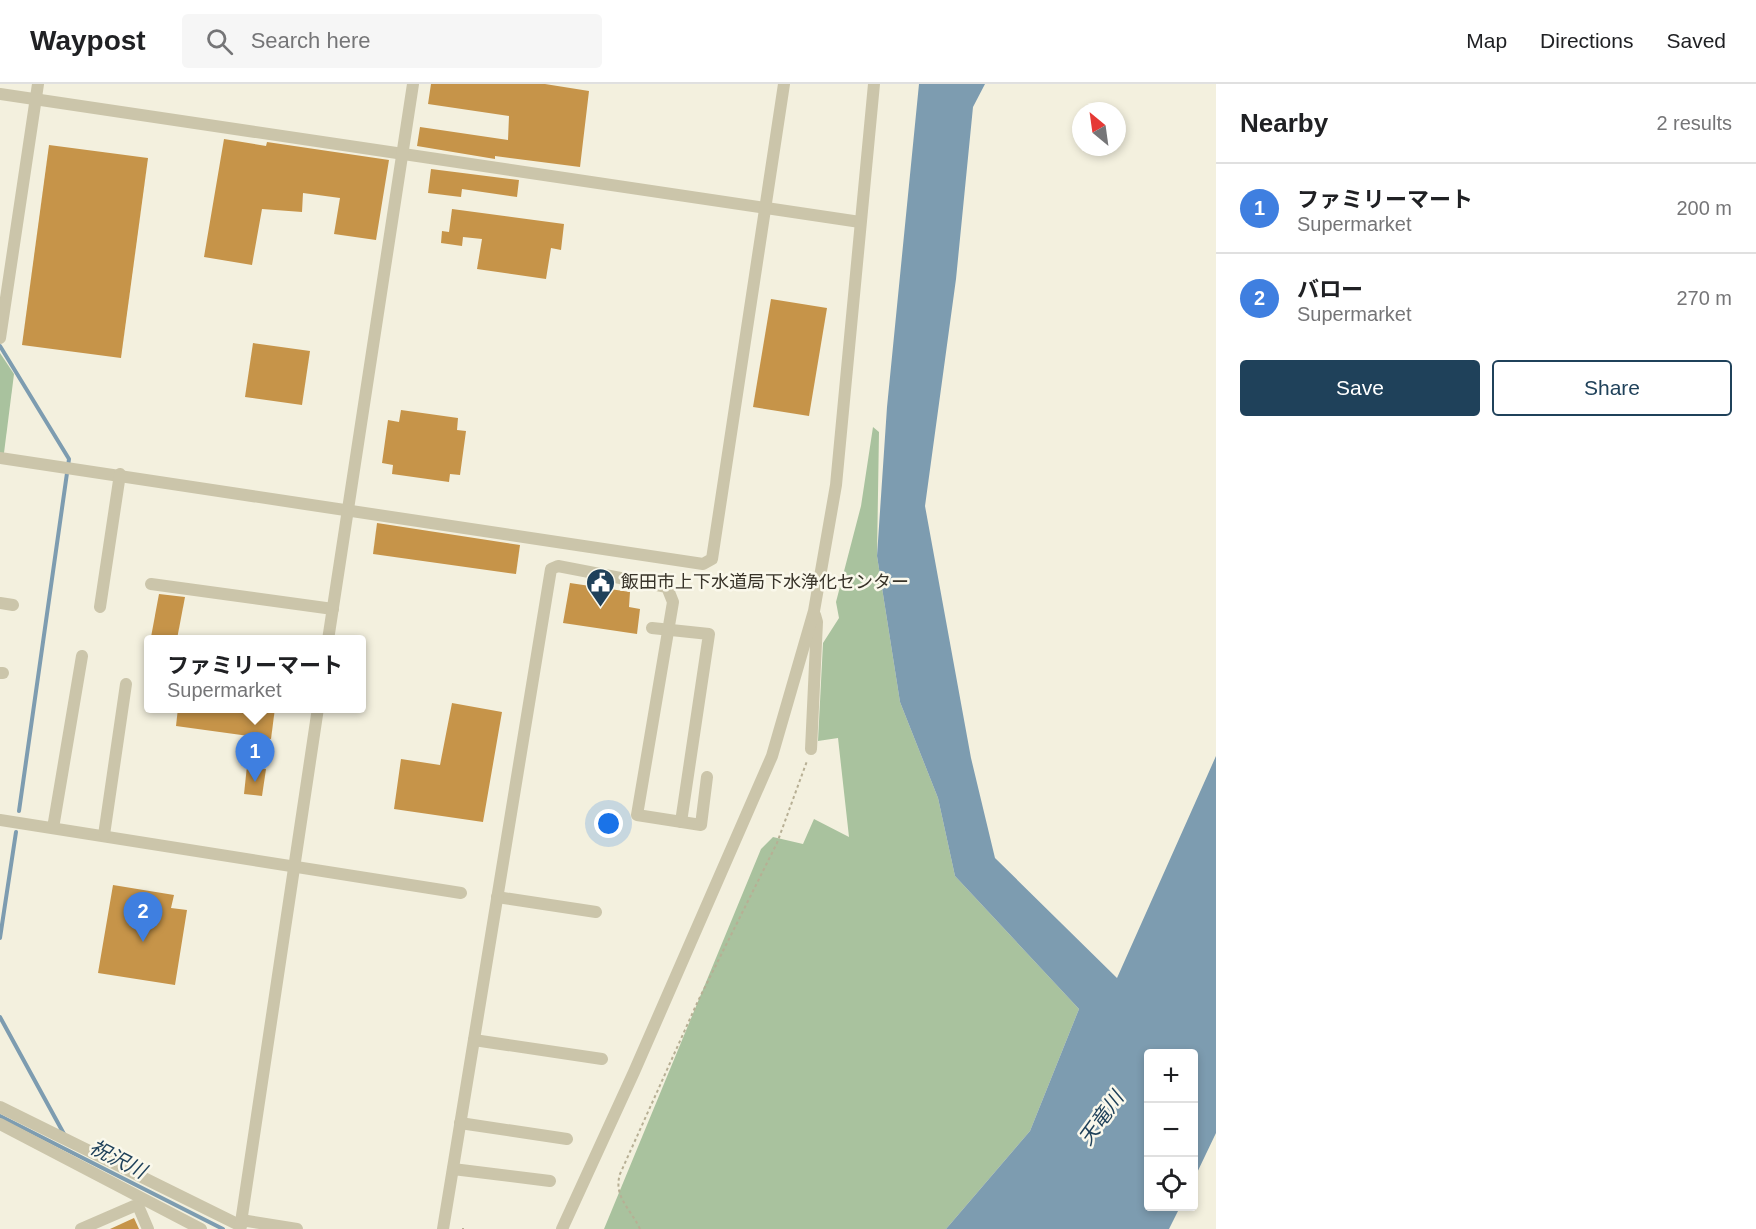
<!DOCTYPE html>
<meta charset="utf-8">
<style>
:root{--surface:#fff;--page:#f6f6f6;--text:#202124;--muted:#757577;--line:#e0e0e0;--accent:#1f415a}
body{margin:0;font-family:Helvetica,"Noto Sans JP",sans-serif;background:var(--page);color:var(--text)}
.controls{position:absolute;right:18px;bottom:18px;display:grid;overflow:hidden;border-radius:6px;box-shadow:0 3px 9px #0003}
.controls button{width:54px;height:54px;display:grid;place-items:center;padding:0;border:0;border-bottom:2px solid var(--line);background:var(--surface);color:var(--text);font:30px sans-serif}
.compass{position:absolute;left:1072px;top:18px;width:54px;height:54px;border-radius:50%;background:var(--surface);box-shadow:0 3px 9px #0003;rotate:331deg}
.you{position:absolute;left:609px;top:740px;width:21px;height:21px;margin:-15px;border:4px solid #fff;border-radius:50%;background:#1a73e8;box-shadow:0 0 0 9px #1a73e833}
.badge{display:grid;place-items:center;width:39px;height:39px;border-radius:50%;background:var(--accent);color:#fff;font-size:20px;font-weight:700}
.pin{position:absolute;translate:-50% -50px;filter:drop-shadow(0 2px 3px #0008)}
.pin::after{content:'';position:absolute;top:32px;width:21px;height:18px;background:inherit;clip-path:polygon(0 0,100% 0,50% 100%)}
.popup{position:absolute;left:144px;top:551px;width:222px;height:78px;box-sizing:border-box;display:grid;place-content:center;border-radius:6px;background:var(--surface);filter:drop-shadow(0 2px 4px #0005);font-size:20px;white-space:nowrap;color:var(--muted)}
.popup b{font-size:22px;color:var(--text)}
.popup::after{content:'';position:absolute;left:50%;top:100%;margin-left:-12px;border:12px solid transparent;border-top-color:var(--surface)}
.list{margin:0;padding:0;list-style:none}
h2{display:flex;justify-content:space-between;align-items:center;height:78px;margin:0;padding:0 24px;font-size:26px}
h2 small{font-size:20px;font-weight:400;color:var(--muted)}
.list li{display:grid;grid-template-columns:39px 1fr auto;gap:18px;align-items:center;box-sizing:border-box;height:90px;padding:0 24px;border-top:2px solid var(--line)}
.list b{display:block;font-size:22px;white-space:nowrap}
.list p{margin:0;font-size:20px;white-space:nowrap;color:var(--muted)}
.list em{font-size:20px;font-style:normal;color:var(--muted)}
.actions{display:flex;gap:12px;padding:18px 24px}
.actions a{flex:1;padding:14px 0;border:2px solid var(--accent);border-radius:6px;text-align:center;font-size:21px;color:var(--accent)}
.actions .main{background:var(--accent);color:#fff}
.icon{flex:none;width:33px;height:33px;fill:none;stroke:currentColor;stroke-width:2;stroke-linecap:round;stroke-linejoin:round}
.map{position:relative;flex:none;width:1216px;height:1145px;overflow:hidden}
header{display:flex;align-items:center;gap:36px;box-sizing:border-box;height:84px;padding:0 30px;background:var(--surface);border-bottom:2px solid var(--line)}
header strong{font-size:28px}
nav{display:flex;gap:33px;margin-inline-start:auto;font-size:21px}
.search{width:420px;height:54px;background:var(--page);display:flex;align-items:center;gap:15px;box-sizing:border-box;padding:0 21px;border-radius:6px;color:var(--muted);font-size:22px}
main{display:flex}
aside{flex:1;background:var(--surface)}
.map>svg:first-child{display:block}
.green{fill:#a9c29e}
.water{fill:#7d9cb0}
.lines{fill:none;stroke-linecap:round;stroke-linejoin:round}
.stream{stroke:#7d9cb0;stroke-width:4}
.building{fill:#c69449}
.path{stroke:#b7af94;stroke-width:2;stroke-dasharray:3 3;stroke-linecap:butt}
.minor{stroke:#cbc5aa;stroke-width:12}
.labels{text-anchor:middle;stroke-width:5;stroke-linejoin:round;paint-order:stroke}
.poi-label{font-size:18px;fill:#383329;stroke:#faf8eb;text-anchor:start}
.water-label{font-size:20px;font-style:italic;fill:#1f415a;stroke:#faf8eb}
</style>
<header>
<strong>Waypost</strong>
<div class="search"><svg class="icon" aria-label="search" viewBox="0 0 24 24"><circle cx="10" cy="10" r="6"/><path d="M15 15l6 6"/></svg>Search here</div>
<nav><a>Map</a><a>Directions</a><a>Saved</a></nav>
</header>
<main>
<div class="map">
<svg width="1216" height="1145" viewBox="0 0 1216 1145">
<rect width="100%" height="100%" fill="#f3f0de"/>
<!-- green -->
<g class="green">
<polygon points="0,269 14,290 4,369 0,369"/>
<polygon points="873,343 879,348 877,472 900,618 938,714 955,792 1079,925 1030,1047 946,1145 604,1145 761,765 773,753 803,760 814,735 849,753 838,654 818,657 823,559 839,534 836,518 861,422"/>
</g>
<!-- water -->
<polygon class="water" points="919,0 985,0 973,23 956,195 925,422 971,674 995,774 1117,894 1216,672 1216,1049 1194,1095 1194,970 1148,970 1148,1122 1180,1123 1169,1145 946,1145 1030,1047 1079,925 955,792 938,714 900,618 877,472 887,323"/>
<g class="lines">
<!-- stream -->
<g class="stream">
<polyline points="0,262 69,375 19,727"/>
<polyline points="0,854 16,748"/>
<polyline points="0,933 64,1050"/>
<polyline points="0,1032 223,1145"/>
</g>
</g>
<!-- building -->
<g class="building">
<polygon points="431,0 545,0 589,7 580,83 495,72 495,75 417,62 420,43 508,56 509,32 428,20"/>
<polygon points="224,55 266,62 267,58 389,76 376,156 334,150 340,114 303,109 302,128 262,125 252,181 204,173"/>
<polygon points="49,61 148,74 121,274 22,261"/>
<polygon points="431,85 519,96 517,113 462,105 461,113 428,109"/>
<polygon points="452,125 564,140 561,166 551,164 546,195 477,185 482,155 463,153 462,162 441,159 442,147 449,148"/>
<polygon points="771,215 827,224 809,332 753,323"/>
<polygon points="253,259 310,267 302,321 245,313"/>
<polygon points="401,326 458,334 457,346 466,347 460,391 450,390 449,398 392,390 393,381 382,379 388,336 399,338"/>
<polygon points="377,439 520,461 516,490 373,470"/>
<polygon points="570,499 630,508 629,523 640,525 637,550 563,539"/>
<polygon points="159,510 185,513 177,555 151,553"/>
<polygon points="452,619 502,628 483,738 394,725 401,675 440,681"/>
<polygon points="178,624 275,624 271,655 176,642"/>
<polygon points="247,682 266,685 262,712 244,710"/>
<polygon points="113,801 174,811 171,824 187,826 175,901 98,889"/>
<polygon points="134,1134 139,1145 110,1145"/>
</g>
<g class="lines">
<!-- path -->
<g class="path">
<polyline points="463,1145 463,1144"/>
<path d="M640,1145C631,1125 613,1113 620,1090L698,917L777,759L807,677"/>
</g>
<!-- minor -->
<g class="minor">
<polyline points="0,10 860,138"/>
<polyline points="0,254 38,0"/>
<polyline points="0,374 703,480 712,475 784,0"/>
<polyline points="151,500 333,525"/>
<polyline points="0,519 13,521"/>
<polyline points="100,523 120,390"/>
<polyline points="652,544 709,550 681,738"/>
<polyline points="328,556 413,0"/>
<polyline points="0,589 3,589"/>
<polyline points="811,665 817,538 815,531"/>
<polyline points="0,736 461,809"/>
<polyline points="53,744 82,572"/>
<polyline points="104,751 126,600"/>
<polyline points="497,813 596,828"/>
<polyline points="474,956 602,975"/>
<polyline points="0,1023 241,1142"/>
<polyline points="460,1039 567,1055"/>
<polyline points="0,1040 201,1145"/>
<polyline points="453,1085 550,1097"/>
<polyline points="241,1136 297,1145"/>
<polyline points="81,1145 134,1122 139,1124 148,1145"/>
<polyline points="240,1145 318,624"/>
<polyline points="443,1145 551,485 558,482 667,503 673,518 637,731 701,741 707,693"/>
<polyline points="562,1145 634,988 772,672 814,527 836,401 874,0"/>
</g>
</g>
<!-- icons -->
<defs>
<symbol id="civic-pin" viewBox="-11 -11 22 30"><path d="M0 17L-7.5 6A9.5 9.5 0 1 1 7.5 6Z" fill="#1f415a" stroke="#faf8eb"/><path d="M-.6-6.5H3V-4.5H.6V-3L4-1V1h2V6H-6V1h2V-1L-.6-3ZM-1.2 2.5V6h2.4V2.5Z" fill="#fff"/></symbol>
</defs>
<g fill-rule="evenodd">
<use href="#civic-pin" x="584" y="482" width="33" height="45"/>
</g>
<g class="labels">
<!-- poi labels -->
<g class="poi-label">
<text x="621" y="504">飯田市上下水道局下水浄化センター</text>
</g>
<!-- water labels -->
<g class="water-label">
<text transform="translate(1101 1034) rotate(-54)" y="7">天竜川</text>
<text transform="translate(118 1075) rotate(27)" y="7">祝沢川</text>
</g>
</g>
</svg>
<div class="controls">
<button>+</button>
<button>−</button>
<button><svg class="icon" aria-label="locate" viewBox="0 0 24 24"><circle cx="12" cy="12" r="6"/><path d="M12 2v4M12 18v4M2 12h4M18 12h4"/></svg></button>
</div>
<svg class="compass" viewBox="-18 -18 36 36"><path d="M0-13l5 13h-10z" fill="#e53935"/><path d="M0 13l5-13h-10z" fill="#757577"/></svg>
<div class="you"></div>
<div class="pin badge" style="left:255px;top:698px;background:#3f7fe0">1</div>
<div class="popup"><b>ファミリーマート</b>Supermarket</div>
<div class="pin badge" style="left:143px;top:858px;background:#3f7fe0">2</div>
</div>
<aside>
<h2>Nearby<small>2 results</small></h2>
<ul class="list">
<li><span class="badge" style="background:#3f7fe0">1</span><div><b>ファミリーマート</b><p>Supermarket</p></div><em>200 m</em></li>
<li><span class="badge" style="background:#3f7fe0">2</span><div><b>バロー</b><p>Supermarket</p></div><em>270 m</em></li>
</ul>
<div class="actions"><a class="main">Save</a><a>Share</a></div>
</aside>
</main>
